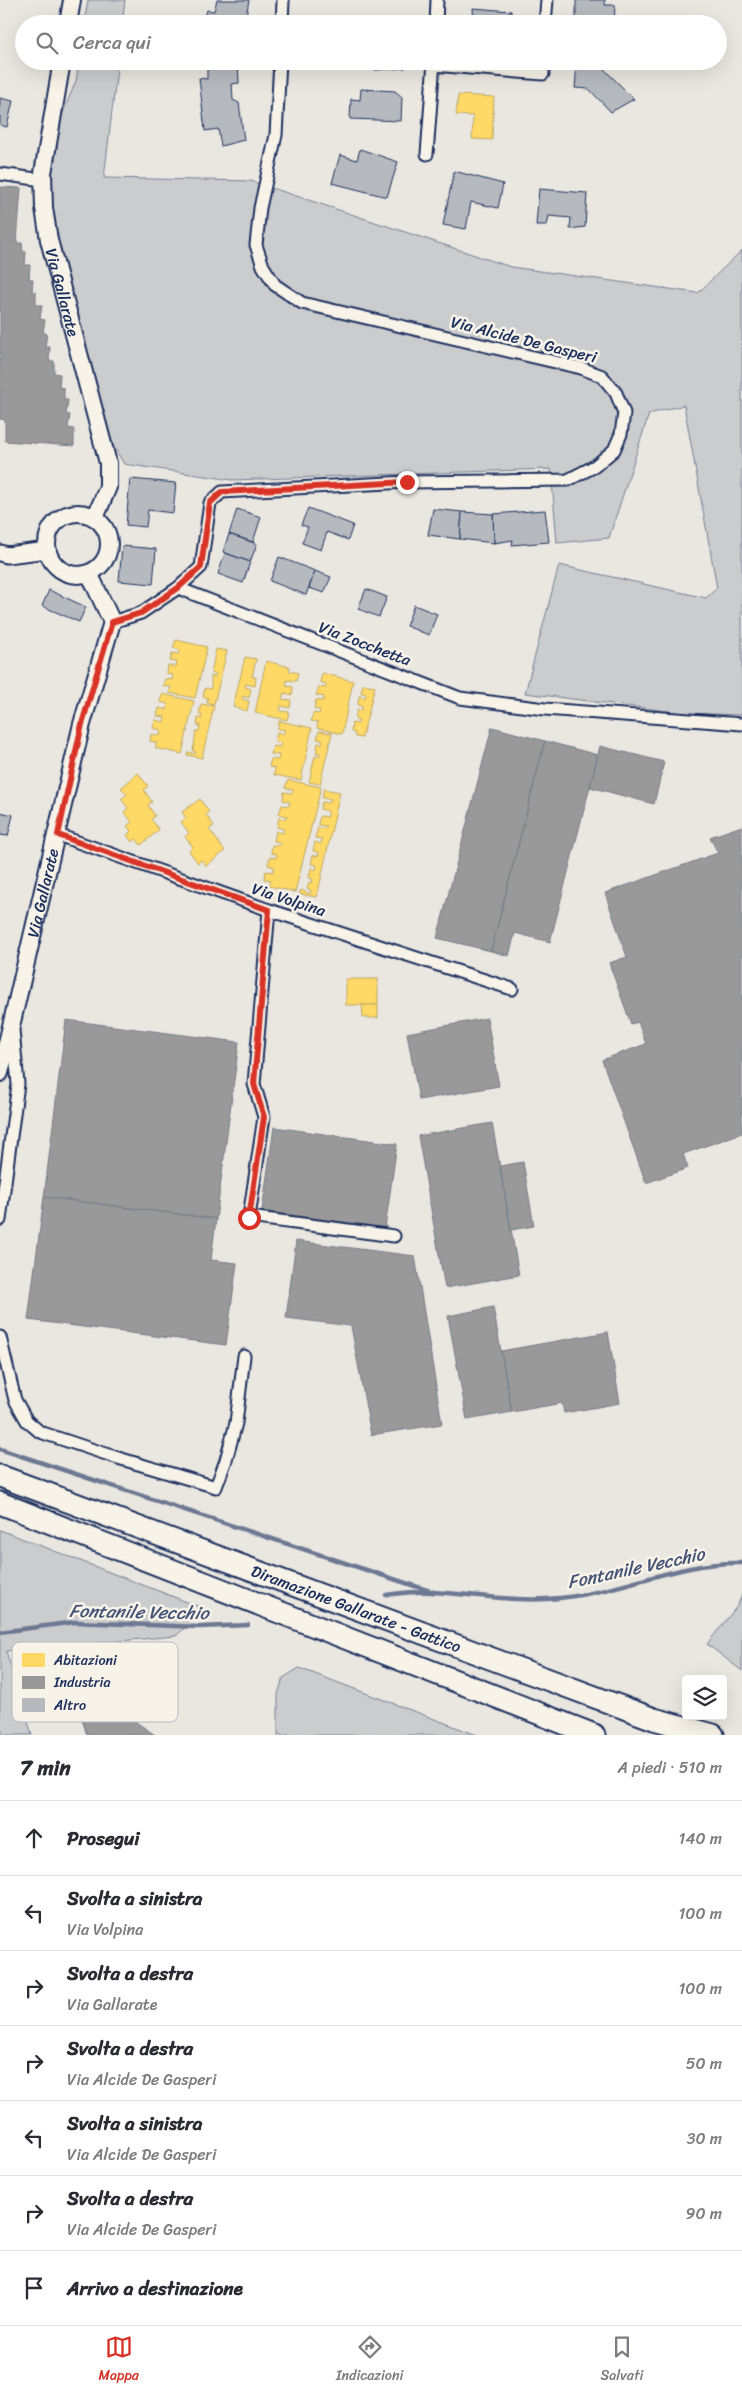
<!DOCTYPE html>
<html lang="it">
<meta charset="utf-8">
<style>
:root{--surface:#fff;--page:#f7f7f7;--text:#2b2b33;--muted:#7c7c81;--line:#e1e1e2;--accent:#d93025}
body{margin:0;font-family:Sriracha,sans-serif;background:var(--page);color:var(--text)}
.controls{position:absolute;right:15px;bottom:15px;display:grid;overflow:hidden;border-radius:5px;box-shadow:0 5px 20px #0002}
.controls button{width:45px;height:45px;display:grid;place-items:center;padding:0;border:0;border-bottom:1px solid var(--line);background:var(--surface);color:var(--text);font:25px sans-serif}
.stop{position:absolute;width:15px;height:15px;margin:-11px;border:4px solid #d93025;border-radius:50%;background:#fff}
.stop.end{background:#d93025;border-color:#fff;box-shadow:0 1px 5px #0008}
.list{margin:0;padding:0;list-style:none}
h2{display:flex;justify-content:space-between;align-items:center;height:65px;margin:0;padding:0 20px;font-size:21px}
h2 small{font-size:16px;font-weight:400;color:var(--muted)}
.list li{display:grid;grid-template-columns:32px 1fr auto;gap:15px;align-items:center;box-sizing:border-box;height:75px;padding:0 20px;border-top:1px solid var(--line)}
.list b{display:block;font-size:19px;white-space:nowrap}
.list p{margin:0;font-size:16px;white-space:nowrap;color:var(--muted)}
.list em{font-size:16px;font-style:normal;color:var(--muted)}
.icon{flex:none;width:28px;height:28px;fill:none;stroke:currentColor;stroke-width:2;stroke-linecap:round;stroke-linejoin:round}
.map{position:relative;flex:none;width:742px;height:1735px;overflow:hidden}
.search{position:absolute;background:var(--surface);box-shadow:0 5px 20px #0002;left:15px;right:15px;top:15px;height:55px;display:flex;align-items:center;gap:12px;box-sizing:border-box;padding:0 18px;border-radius:28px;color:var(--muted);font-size:19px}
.sheet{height:590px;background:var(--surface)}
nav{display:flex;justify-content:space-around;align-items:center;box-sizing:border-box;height:70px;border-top:1px solid var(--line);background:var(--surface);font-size:14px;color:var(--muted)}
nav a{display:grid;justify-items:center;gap:2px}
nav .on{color:var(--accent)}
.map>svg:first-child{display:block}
.green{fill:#cbcccd;stroke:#737e96}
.homes{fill:#ffd966;stroke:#bba664}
.industry{fill:#999;stroke:#737987}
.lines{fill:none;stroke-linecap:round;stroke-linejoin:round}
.stream{stroke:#6d7892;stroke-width:4.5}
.building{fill:#b6babf;stroke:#1b2f5e}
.minor-casing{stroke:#1b2f5e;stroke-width:15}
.tertiary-casing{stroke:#1b2f5e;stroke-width:19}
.secondary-casing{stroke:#1b2f5e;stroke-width:20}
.motorway-casing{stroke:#1b2f5e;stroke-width:25}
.minor{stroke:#f7f3e8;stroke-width:11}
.tertiary{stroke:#f7f3e8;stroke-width:15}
.secondary{stroke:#f7f3e8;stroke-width:16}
.motorway{stroke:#f7f3e8;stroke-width:21}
.route{stroke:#d93025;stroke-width:6}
.labels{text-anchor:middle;stroke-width:5;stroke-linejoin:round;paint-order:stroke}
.street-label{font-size:16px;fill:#1b2f5e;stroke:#f7f3e8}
.water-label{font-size:18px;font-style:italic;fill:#445378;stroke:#f7f3e8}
.key{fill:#f7f3e8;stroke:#b5b8bf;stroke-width:1}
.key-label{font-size:14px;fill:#1b2f5e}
</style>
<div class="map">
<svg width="742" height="1735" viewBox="0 0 742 1735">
<rect width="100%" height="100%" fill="#eae7e0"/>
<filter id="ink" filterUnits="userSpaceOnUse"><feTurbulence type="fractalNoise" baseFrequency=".02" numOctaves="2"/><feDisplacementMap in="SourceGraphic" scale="10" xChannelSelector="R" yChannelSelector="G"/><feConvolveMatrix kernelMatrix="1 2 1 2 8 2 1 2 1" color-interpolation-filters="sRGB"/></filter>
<g filter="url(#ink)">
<!-- green -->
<g class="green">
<polygon points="88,0 125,0 122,24 84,24"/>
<polygon points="79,61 118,61 104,178 251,181 511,267 698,293 742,250 742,715 683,713 525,693 559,565 706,598 717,588 684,405 649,414 609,538 557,543 551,469 232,480 124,464 111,442 88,352 66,286 55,236 48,174 53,136 76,81"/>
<polygon points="0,1530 205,1609 176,1636 6,1651 32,1735 4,1735 0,1727"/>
<polygon points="742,1594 742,1671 707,1644 738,1605"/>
<polygon points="299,1668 477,1735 278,1735 278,1694 283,1678"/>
</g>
<!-- homes -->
<g class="homes">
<polygon points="458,95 494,97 492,140 472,139 473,116 456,115"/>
<polygon points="176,640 207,647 195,698 169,693 171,687 163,686 165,679 172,680 173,675 167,674 168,665 176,667 177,662 170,661 172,653 179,654 180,650 173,648"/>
<polygon points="216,649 227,651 214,704 207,703 208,698 203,697 205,688 211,689 211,676 215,677 216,674 211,673"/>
<polygon points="245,657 256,659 252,677 256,677 255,686 246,684 245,687 251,689 249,698 243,696 242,699 249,701 247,711 233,707"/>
<polygon points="266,661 290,667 289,671 298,673 296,681 287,680 286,686 293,687 292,695 284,693 282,699 291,700 290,708 281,706 280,711 289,712 287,720 255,713"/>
<polygon points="322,673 353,681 342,734 317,728 318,722 311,721 313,713 319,714 320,710 314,709 316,700 323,701 324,697 316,695 319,687 326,688 326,684 320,682"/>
<polygon points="363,684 375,686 362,738 355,737 355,733 351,732 352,723 358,724 359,720 355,719 357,710 361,711 362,707 358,705 359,696 365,698 366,694 361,693"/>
<polygon points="162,694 194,701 182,754 155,748 157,743 150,741 151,734 160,736 161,730 153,728 155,720 164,722 165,717 157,716 159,708 167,710 168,704 160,702"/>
<polygon points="201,704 214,706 202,758 187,755 188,752 195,754 196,752 193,751 196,731 199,731 200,725 197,725 198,718 201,719 202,715 199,715"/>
<polygon points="279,721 312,728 301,780 274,775 275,768 269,767 271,759 278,760 279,755 271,754 273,746 280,747 281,743 275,741 277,732 283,734 285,730 278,729"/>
<polygon points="319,731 332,733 320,784 309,782 315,756 319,757 320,753 316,753 318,743 322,744 323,740 317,739"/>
<polygon points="138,773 148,786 144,790 152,802 148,805 155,816 151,819 159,830 141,845 136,839 132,842 127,835 131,831 127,826 132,822 124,812 128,808 121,799 127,794 121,788"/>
<polygon points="288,780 321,787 295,892 269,886 271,880 264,879 266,871 273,872 274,867 268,865 270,857 276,858 277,854 271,853 272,845 279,846 280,842 274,841 276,831 283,833 284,829 277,827 279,818 285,819 287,816 279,814 282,805 289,806 290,802 283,800 284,792 292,793 293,790 285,788"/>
<polygon points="324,789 340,792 317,897 299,894 301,890 310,894 311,890 307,889 309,882 312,883 313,879 309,878 311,868 316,870 317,865 311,864 313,855 318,856 319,852 313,851 315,842 321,844 322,839 315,838 318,828 324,829 326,826 318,825 320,816 328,817 328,811 320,809 322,802 330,803 331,799 322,798"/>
<polygon points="200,799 209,812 206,815 214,826 209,829 225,851 206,866 202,860 198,863 189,851 193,847 185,837 189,833 181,822 186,818 182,812"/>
<rect x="346" y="979" width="32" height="26"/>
<polygon points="362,1005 378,1005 378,1018 363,1018"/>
</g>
<!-- industry -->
<g class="industry">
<polygon points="0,187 21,188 17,243 22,243 23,252 26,252 25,265 30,265 29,279 33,279 32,292 36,292 36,305 42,305 40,319 45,320 43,332 47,334 45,347 50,347 49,361 54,361 54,373 60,374 59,387 64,388 64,400 68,400 66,414 70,415 68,428 74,429 74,446 5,441 5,420 0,419"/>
<polygon points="492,727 545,741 491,951 437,938"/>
<polygon points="545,741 598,755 550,942 515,933 509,956 491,951"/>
<polygon points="600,746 664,762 654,804 590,787"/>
<polygon points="742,826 742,1133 683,1154 688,1168 646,1183 602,1060 646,1044 638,1022 631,1024 609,963 627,957 605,893 718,853 710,837"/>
<polygon points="487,1018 499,1086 419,1100 407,1033"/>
<polygon points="66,1020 239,1042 216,1219 44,1197"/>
<polygon points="492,1123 519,1275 445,1288 418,1136"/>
<polygon points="274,1127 397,1144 385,1228 262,1211"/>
<polygon points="523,1162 534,1226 511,1230 500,1166"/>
<polygon points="44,1197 216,1219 211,1260 237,1263 226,1345 28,1320"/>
<polygon points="296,1241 415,1256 442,1424 371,1435 351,1326 286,1318"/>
<polygon points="493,1307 512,1412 467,1420 448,1316"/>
<polygon points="608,1332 620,1403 564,1413 562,1403 512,1412 501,1351"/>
<polygon points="131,1705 136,1722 155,1735 87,1735 81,1716"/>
</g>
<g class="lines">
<!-- stream -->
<g class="stream">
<polyline points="0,1449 433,1592"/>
<path d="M386,1595C401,1593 417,1591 432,1592C474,1594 517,1603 560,1598C622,1592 680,1561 742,1563"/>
<polyline points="0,1632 75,1622 200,1627 248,1625"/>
</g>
</g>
<!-- building -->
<g class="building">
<polygon points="217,0 249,0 245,22 203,24 207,10 214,11"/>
<polygon points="576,0 605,0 605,5 615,5 614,24 576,24"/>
<polygon points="473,8 511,11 512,24 474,24"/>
<polygon points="199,61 238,61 239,83 232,84 233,100 239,103 244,140 221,146 218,129 205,131 199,78 207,79 207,65 199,65"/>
<polygon points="355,61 406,61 405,68 375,70 373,64 354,63"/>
<polygon points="577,64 601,66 634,99 611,112 589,89 575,88"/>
<polygon points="361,89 395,91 402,97 401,121 350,119 351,99 360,100"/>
<polygon points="0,98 13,101 7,127 0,125"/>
<polygon points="360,149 398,162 387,197 332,183 340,155 357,160"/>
<polygon points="454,171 503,184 498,208 471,202 466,229 443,225"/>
<polygon points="539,189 587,193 585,227 570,229 571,218 549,216 547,225 536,225"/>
<polygon points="130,479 176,483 173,513 148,510 146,527 126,525"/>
<polygon points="308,508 353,525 348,540 327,532 321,550 302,543 308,527 301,525"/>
<polygon points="237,509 261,517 253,542 229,534"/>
<polygon points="433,509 462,512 460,539 428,535"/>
<polygon points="545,510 549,542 512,545 513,540 494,543 493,514"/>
<polygon points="462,512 493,514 494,543 460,539"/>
<polygon points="229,534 257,544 250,562 223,552"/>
<polygon points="122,546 156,549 153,584 119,581"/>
<polygon points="225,553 250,562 243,583 218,574"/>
<polygon points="279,557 315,571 306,595 270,581"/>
<polygon points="315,571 331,577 324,593 309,588"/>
<polygon points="366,589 387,597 379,617 358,609"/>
<polygon points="49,590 86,607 79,622 42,606"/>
<polygon points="414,605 437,614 429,635 406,626"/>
<polygon points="0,812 13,815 8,836 0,835"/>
</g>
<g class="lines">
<defs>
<g id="minor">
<polyline points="282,24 283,0"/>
<polyline points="436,24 437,0"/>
<polyline points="545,24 547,0"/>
<polyline points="433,65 543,74 543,61"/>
<polyline points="427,154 434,61"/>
<polyline points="0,174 43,180"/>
<polyline points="178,588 460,698 545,709 742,724"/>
<polyline points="112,622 141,613 178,588 201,567 210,503 222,492 407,482 568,480 595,466 614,450 621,434 624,413 616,393 602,376 581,368 302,303 275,285 263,266 256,245 260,208 276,135 280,61"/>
<polyline points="58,835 269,910 512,989"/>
<polyline points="269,910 254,1084 264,1117 249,1217 394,1236"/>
<polyline points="0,1220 18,1084 13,1030"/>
<polyline points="0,1337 15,1400 27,1421 40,1432 118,1458 216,1487 226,1460 236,1423 244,1356"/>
</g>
<polyline id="tertiary" points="0,553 7,555 48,550"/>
<g id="secondary">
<polyline points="68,24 72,0"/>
<path id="s1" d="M62,61L43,173L44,208L49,240L108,463V487L95,518"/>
<circle cx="78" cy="544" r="31"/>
<path id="s2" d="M0,1073L82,724L112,622L89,573"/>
</g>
<g id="motorway">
<path id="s3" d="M0,1476L654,1719L713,1735"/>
<polyline points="0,1503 594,1735"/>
</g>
</defs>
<!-- minor casing -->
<use href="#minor" class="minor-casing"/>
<!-- tertiary casing -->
<use href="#tertiary" class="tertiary-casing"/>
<!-- secondary casing -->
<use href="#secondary" class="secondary-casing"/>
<!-- motorway casing -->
<use href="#motorway" class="motorway-casing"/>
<!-- minor -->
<use href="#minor" class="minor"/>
<!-- tertiary -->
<use href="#tertiary" class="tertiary"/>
<!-- secondary -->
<use href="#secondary" class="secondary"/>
<!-- motorway -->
<use href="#motorway" class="motorway"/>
</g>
</g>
<g class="lines" filter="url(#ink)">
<!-- route -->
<polyline class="route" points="249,1218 264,1117 254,1084 269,910 58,835 82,724 112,622 141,613 178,588 201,567 210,503 222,492 407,482"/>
</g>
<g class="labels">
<!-- street labels -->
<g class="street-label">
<text dy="6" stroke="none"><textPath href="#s1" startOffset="235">Via Gallarate</textPath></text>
<text transform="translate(524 339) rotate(14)" y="6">Via Alcide De Gasperi</text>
<text transform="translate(365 643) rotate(21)" y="6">Via Zocchetta</text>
<text dy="6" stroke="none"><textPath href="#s2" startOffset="185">Via Gallarate</textPath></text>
<text transform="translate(289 899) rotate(18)" y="6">Via Volpina</text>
<text dy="6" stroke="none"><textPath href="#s3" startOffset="380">Diramazione Gallarate - Gattico</textPath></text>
</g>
<!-- water labels -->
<g class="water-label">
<text transform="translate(636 1568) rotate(-12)" y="6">Fontanile Vecchio</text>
<text transform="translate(139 1612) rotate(1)" y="6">Fontanile Vecchio</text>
</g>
</g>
<!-- legend -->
<rect x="12" y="1642" width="166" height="80" rx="8" class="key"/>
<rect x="22" y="1653" width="23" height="14" fill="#ffd966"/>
<rect x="22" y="1676" width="23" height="13" fill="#999"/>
<rect x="22" y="1698" width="23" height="14" fill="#b6babf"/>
<g class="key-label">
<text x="54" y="1665">Abitazioni</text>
<text x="54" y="1687">Industria</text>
<text x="54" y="1710">Altro</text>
</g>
</svg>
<div class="controls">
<button><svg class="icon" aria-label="layers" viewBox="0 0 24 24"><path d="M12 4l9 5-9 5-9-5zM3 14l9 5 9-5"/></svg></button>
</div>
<div class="stop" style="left:249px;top:1218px"></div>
<div class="stop end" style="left:407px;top:482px"></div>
<div class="search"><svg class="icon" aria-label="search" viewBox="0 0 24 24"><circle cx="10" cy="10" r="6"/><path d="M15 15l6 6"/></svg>Cerca qui</div>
</div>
<section class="sheet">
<h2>7 min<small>A piedi · 510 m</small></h2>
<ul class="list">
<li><svg class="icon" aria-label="ahead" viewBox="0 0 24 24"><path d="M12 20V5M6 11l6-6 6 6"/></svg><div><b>Prosegui</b></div><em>140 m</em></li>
<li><svg class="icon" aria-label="left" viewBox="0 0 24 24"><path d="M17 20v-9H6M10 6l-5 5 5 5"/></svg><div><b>Svolta a sinistra</b><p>Via Volpina</p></div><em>100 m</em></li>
<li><svg class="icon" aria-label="right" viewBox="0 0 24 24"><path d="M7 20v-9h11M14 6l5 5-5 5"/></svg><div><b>Svolta a destra</b><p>Via Gallarate</p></div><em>100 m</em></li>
<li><svg class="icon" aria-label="right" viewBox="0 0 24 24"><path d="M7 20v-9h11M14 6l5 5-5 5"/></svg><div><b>Svolta a destra</b><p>Via Alcide De Gasperi</p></div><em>50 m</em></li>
<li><svg class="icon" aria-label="left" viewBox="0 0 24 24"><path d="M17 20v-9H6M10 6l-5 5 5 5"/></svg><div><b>Svolta a sinistra</b><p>Via Alcide De Gasperi</p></div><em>30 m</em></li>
<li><svg class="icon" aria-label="right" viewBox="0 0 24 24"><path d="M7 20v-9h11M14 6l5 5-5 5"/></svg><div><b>Svolta a destra</b><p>Via Alcide De Gasperi</p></div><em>90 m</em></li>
<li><svg class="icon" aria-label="arrive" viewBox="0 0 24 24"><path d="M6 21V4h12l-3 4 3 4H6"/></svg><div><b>Arrivo a destinazione</b></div></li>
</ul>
</section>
<nav>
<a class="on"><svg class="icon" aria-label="map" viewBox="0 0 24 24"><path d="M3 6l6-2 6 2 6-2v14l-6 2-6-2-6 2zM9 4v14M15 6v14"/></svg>Mappa</a>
<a><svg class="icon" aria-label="directions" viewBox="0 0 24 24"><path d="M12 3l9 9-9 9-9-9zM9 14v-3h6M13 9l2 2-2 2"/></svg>Indicazioni</a>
<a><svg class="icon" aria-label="saved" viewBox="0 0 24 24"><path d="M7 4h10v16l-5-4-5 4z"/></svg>Salvati</a>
</nav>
